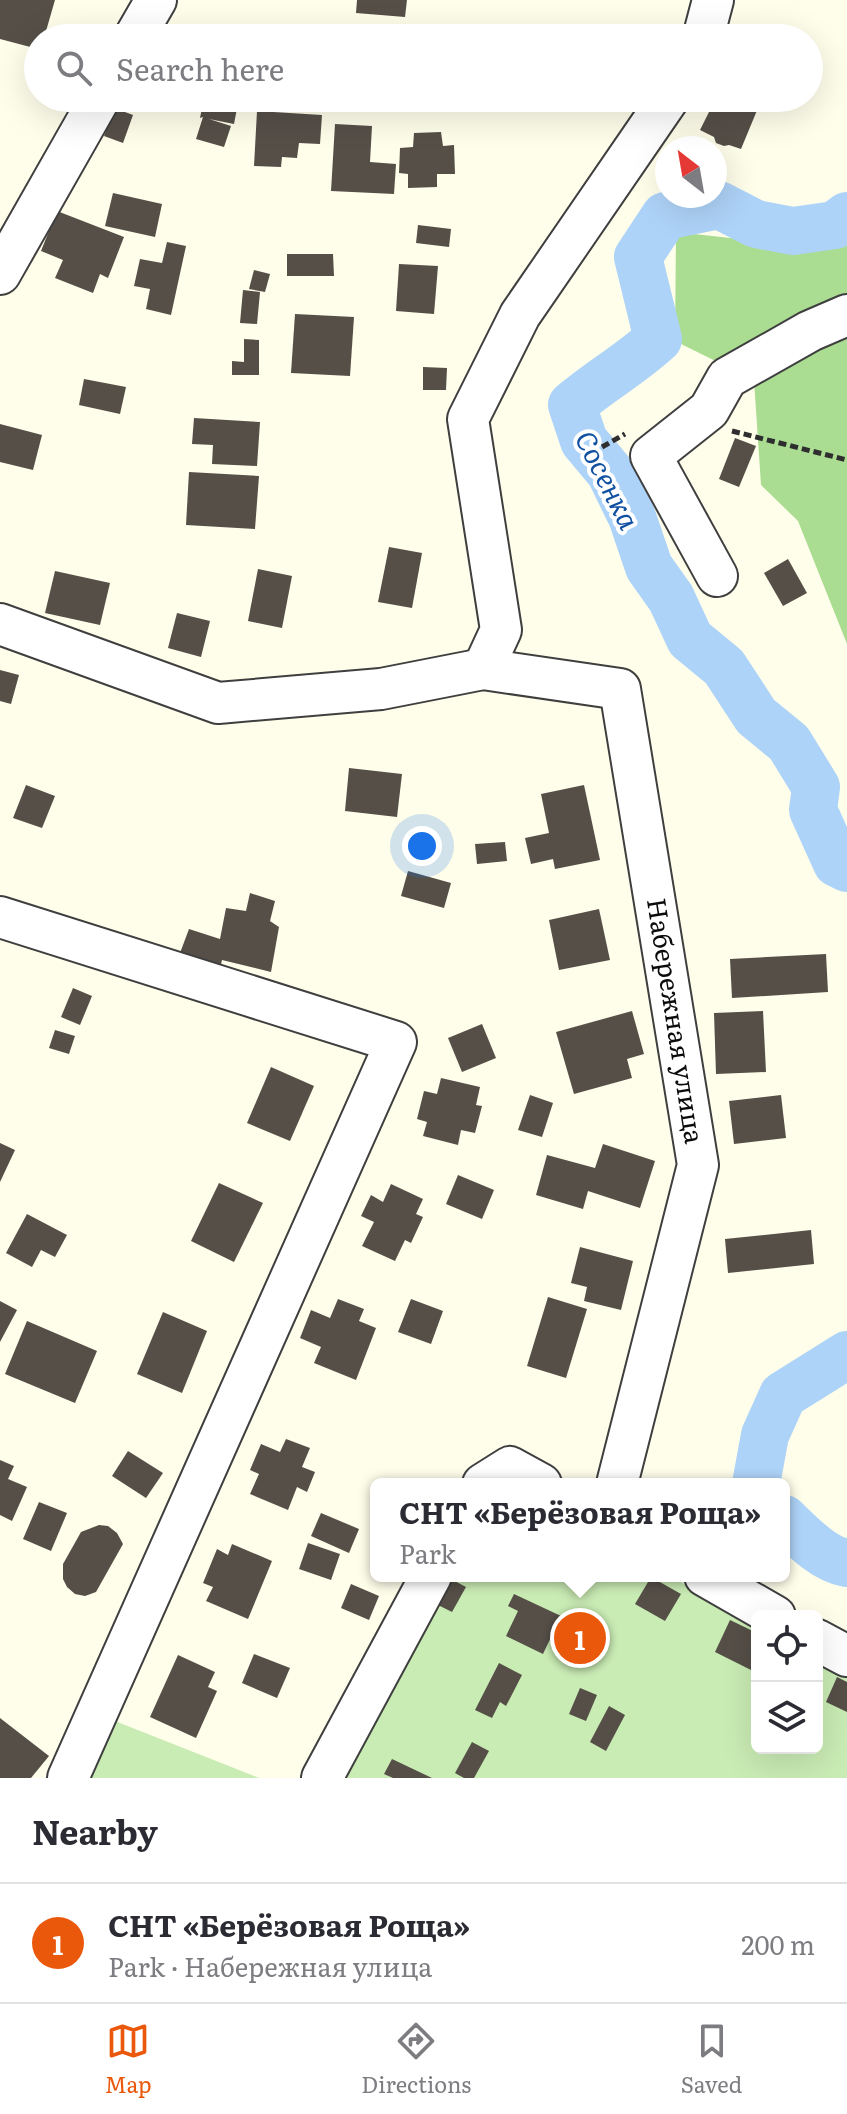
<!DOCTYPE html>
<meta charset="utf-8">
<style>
:root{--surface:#fff;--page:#f7f7f7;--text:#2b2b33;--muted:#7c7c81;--line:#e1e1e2;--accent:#ea580c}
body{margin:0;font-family:Literata,serif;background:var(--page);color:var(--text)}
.controls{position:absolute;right:24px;bottom:24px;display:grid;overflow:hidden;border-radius:12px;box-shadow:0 8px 32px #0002}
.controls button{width:72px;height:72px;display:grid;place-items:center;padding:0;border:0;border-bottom:2px solid var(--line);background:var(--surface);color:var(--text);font:40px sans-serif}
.compass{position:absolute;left:655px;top:136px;width:72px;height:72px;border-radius:50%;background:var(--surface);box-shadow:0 8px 32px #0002;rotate:329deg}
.you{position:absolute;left:422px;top:846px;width:28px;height:28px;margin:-20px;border:6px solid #fff;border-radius:50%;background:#1a73e8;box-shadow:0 0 0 12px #1a73e833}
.badge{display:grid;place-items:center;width:52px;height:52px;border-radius:50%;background:var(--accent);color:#fff;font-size:26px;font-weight:700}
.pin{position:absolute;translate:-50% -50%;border:4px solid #fff;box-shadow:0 2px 8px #0006}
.popup{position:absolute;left:370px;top:1478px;width:420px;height:104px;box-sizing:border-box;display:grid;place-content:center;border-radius:12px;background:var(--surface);filter:drop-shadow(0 2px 6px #0005);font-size:26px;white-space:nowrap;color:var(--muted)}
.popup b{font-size:30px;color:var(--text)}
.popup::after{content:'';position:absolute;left:50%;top:100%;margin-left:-16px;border:16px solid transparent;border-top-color:var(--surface)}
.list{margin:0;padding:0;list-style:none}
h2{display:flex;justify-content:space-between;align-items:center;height:104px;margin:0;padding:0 32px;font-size:34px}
h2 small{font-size:26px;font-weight:400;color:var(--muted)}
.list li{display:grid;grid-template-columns:52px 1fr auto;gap:24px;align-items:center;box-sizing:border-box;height:120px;padding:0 32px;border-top:2px solid var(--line)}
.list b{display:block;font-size:30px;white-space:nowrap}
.list p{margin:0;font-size:26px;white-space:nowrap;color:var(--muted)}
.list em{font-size:26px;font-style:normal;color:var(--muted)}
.icon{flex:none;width:44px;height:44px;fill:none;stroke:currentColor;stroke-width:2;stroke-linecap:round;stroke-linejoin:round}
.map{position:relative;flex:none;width:847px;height:1778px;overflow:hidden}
.search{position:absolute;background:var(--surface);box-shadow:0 8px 32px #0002;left:24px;right:24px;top:24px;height:88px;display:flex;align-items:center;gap:20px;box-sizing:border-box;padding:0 28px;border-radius:44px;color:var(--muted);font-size:30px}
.sheet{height:224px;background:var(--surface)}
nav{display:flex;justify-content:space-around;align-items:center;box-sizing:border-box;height:112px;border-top:2px solid var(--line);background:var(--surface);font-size:22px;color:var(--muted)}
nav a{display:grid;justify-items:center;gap:4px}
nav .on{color:var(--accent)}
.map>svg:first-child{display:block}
.green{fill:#c9ebb4}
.forest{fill:#aadc92}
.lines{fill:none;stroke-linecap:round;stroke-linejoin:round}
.river{stroke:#aed3f8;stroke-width:48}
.building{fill:#554f48}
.minor-casing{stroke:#3f3f3f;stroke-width:44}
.path{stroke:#2e2e2e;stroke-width:5;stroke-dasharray:8 4;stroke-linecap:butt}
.minor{stroke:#fff;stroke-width:40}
.labels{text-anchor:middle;stroke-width:8;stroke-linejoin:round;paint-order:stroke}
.street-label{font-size:26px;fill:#0c0c0c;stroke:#fff}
.water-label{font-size:28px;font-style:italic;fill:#1151a2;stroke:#fff}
</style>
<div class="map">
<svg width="847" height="1778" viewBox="0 0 847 1778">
<rect width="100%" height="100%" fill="#fffeeb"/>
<!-- green -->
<g class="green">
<polygon points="438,1576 669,1576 757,1622 757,1748 817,1748 817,1654 847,1670 847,1778 326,1778"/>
<polygon points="115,1721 259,1778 87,1778"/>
</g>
<!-- forest -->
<polygon class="forest" points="676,232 810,247 847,245 847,644 798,521 761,485 754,380 675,341"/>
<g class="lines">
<!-- river -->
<g class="river">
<path d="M847,216L835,225L793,231L756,224L719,205L665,216L638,257L658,339C631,364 600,381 572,405L584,441L610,472L632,517L649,567L671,598L690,639L724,667L756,716L789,743L816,787L813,810L837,863L847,868"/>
<polyline points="756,1484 765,1435 783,1395 847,1355"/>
<path d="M784,1519C801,1535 823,1559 847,1563"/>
</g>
</g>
<!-- building -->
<g class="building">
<polygon points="0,0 55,0 44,38 38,38 38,49 0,39"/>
<polygon points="357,0 407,0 405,17 356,13"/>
<polygon points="204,98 239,98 234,124 209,119 231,126 224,147 196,139 203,117 200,118"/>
<polygon points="716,98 749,98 751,105 758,108 741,149 729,145 724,146 716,143 714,137 700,130"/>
<polygon points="114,108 133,115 123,143 104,136"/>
<polygon points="257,111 322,115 320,144 299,143 297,158 282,157 281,167 254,166"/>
<polygon points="335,124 372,126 370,162 396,164 394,194 331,191"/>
<polygon points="441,132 443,146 454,145 455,174 437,174 437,187 408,188 408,174 399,173 400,148 413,147 414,133"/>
<polygon points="113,193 162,204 155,237 105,226"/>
<polygon points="57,211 124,237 108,278 100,274 93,293 55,278 63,260 41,251"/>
<polygon points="418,225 451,229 449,247 416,243"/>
<polygon points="167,242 186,246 171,315 146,309 150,289 134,286 140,259 162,263"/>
<polygon points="287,254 333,254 334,276 287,276"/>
<polygon points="399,264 438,266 434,314 396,311"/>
<polygon points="254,270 270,274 265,292 249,289"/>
<polygon points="243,290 260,292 257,324 240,323"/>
<polygon points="295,314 354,317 350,376 291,373"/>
<polygon points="244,339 259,340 259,375 232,375 232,361 244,362"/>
<polygon points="423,367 447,368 446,390 423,390"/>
<polygon points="84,379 126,387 120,414 79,405"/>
<polygon points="194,418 260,422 257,466 212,464 213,445 192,444"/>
<polygon points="0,424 42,435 33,470 0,462"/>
<polygon points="735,438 756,446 739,487 719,479"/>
<polygon points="189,472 259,476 255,529 186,525"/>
<polygon points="389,547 422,553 412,608 378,602"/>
<polygon points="788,559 807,593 783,606 764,573"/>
<polygon points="258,569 292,576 282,628 248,621"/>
<polygon points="55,571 110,583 100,625 45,613"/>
<polygon points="177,613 210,621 201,657 168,648"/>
<polygon points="0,670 19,675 11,704 0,701"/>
<polygon points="349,768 402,774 397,817 345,811"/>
<polygon points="26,785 55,796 42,828 13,818"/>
<polygon points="584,785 600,860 555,869 553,859 531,864 525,838 549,833 541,794"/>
<polygon points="505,842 507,861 477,864 475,844"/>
<polygon points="408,871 451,883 444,908 401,896"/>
<polygon points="250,893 275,901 270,921 279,927 271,972 222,960 219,973 177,961 189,929 220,939 226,908 246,911"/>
<polygon points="599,909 610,960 559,970 549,920"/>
<polygon points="826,954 828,992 732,998 730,959"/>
<polygon points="73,988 92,996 80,1025 61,1017"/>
<polygon points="632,1011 644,1054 627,1059 632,1078 574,1094 556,1032"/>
<polygon points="763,1011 766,1072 716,1074 714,1013"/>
<polygon points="482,1024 496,1058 462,1072 448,1038"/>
<polygon points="55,1030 75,1036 69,1054 49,1048"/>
<polygon points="271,1067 314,1086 290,1141 247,1123"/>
<polygon points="441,1078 480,1087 476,1105 482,1106 475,1133 461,1130 458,1145 423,1136 427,1122 417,1119 424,1091 437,1094"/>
<polygon points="530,1095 553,1103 542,1137 518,1130"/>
<polygon points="781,1095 786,1138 734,1144 729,1101"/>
<polygon points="0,1143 15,1150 0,1182"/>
<polygon points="603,1144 655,1161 640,1208 588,1191 583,1209 536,1195 547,1155 595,1168"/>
<polygon points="458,1175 494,1190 482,1219 446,1204"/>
<polygon points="219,1183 263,1203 234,1262 191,1241"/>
<polygon points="391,1184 423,1199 416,1214 423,1217 411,1243 405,1240 395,1261 362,1246 374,1222 361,1216 371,1195 383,1202"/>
<polygon points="27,1214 67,1235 55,1257 41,1250 32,1267 6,1253"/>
<polygon points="811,1230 814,1264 728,1273 725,1239"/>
<polygon points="580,1247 633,1261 621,1310 584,1301 587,1287 571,1283"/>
<polygon points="548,1297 587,1309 566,1378 527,1366"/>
<polygon points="338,1299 364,1309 359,1321 376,1328 356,1380 314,1363 321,1347 300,1338 311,1310 330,1318"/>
<polygon points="411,1299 443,1311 431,1344 398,1332"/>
<polygon points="0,1301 17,1310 0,1342"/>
<polygon points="163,1312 207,1331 182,1393 137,1374"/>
<polygon points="27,1321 97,1351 75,1403 5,1374"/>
<polygon points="286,1439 310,1448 302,1467 315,1472 307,1492 297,1487 288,1510 250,1494 259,1474 250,1470 261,1444 280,1452"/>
<polygon points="128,1451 163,1473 146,1498 112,1476"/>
<polygon points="0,1460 14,1466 8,1479 27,1487 12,1521 0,1515"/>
<polygon points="39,1502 67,1513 51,1551 23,1539"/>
<polygon points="321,1513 359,1529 349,1553 311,1536"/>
<polygon points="99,1525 108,1526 117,1533 123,1544 96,1592 85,1596 75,1594 67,1587 63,1579 63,1564 81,1532"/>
<polygon points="308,1543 340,1554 331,1580 299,1569"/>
<polygon points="232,1544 272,1561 248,1619 206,1601 213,1587 203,1583 217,1549 228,1555"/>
<polygon points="445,1576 466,1587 452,1612 428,1600"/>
<polygon points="560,1576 578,1576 574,1584"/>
<polygon points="651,1577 681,1594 665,1621 635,1604"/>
<polygon points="351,1584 379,1596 369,1620 341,1608"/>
<polygon points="514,1594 561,1616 543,1654 506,1636 518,1611 508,1606"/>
<polygon points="730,1620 757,1633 757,1658 751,1670 715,1652"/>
<polygon points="254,1654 290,1668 277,1698 242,1683"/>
<polygon points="178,1655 215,1672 208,1687 217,1691 196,1738 150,1717"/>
<polygon points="499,1663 522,1675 506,1706 500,1702 492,1718 475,1710"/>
<polygon points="837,1677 847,1682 847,1712 826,1702"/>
<polygon points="580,1688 597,1695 586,1721 569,1714"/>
<polygon points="609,1706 625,1715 606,1751 590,1742"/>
<polygon points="0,1718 49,1756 31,1778 0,1778"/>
<polygon points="472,1742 489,1751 474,1778 464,1778 455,1773"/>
<polygon points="392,1759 432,1778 393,1778 384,1774"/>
</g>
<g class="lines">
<defs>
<g id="minor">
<polyline points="134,38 156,0"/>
<polyline points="703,38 713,0"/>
<polyline points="0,274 100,98"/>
<polyline points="717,576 651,456 709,410 727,378 810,331 847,315"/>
<polyline points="0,624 218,703 381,689 483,669 620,689 698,1165 617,1484"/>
<polyline points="483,669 501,630 468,419 520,315 669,98"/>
<polyline points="0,917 396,1042 68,1778"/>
<polyline points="483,1484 510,1467 541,1484"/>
<polyline points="705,1576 775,1616"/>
<polyline points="817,1640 847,1656"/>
<polyline points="322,1778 431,1576"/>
</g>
</defs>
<!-- minor casing -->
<use href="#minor" class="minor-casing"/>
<!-- path -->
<g class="path">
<polyline points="732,431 847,460"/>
<polyline points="602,447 625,434"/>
</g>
<!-- minor -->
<use href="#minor" class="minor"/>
</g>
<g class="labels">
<!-- street labels -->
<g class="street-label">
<text transform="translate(675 1021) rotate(81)" y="9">Набережная улица</text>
</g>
<!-- water labels -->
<g class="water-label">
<text transform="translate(607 480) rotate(63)" y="10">Сосенка</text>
</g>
</g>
</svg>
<div class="controls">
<button><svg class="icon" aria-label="locate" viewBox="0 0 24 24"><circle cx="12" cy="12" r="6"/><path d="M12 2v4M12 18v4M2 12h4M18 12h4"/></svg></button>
<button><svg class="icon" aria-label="layers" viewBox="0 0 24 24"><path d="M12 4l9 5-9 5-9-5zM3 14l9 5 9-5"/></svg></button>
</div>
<svg class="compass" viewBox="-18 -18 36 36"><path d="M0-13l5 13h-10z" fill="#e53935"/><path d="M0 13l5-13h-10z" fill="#7c7c81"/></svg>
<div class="you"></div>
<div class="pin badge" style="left:580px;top:1638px">1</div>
<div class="popup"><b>СНТ «Берёзовая Роща»</b>Park</div>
<div class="search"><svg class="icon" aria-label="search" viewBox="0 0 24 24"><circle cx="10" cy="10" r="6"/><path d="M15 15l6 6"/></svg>Search here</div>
</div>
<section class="sheet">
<h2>Nearby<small></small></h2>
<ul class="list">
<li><span class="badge">1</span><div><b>СНТ «Берёзовая Роща»</b><p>Park · Набережная улица</p></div><em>200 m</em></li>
</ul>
</section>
<nav>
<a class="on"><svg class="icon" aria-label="map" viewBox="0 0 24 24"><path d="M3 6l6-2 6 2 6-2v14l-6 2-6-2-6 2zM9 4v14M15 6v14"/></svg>Map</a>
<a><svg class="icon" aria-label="directions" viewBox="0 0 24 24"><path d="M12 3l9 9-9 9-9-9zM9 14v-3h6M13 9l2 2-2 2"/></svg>Directions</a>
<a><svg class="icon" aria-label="saved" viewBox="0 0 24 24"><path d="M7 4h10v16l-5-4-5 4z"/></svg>Saved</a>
</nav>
